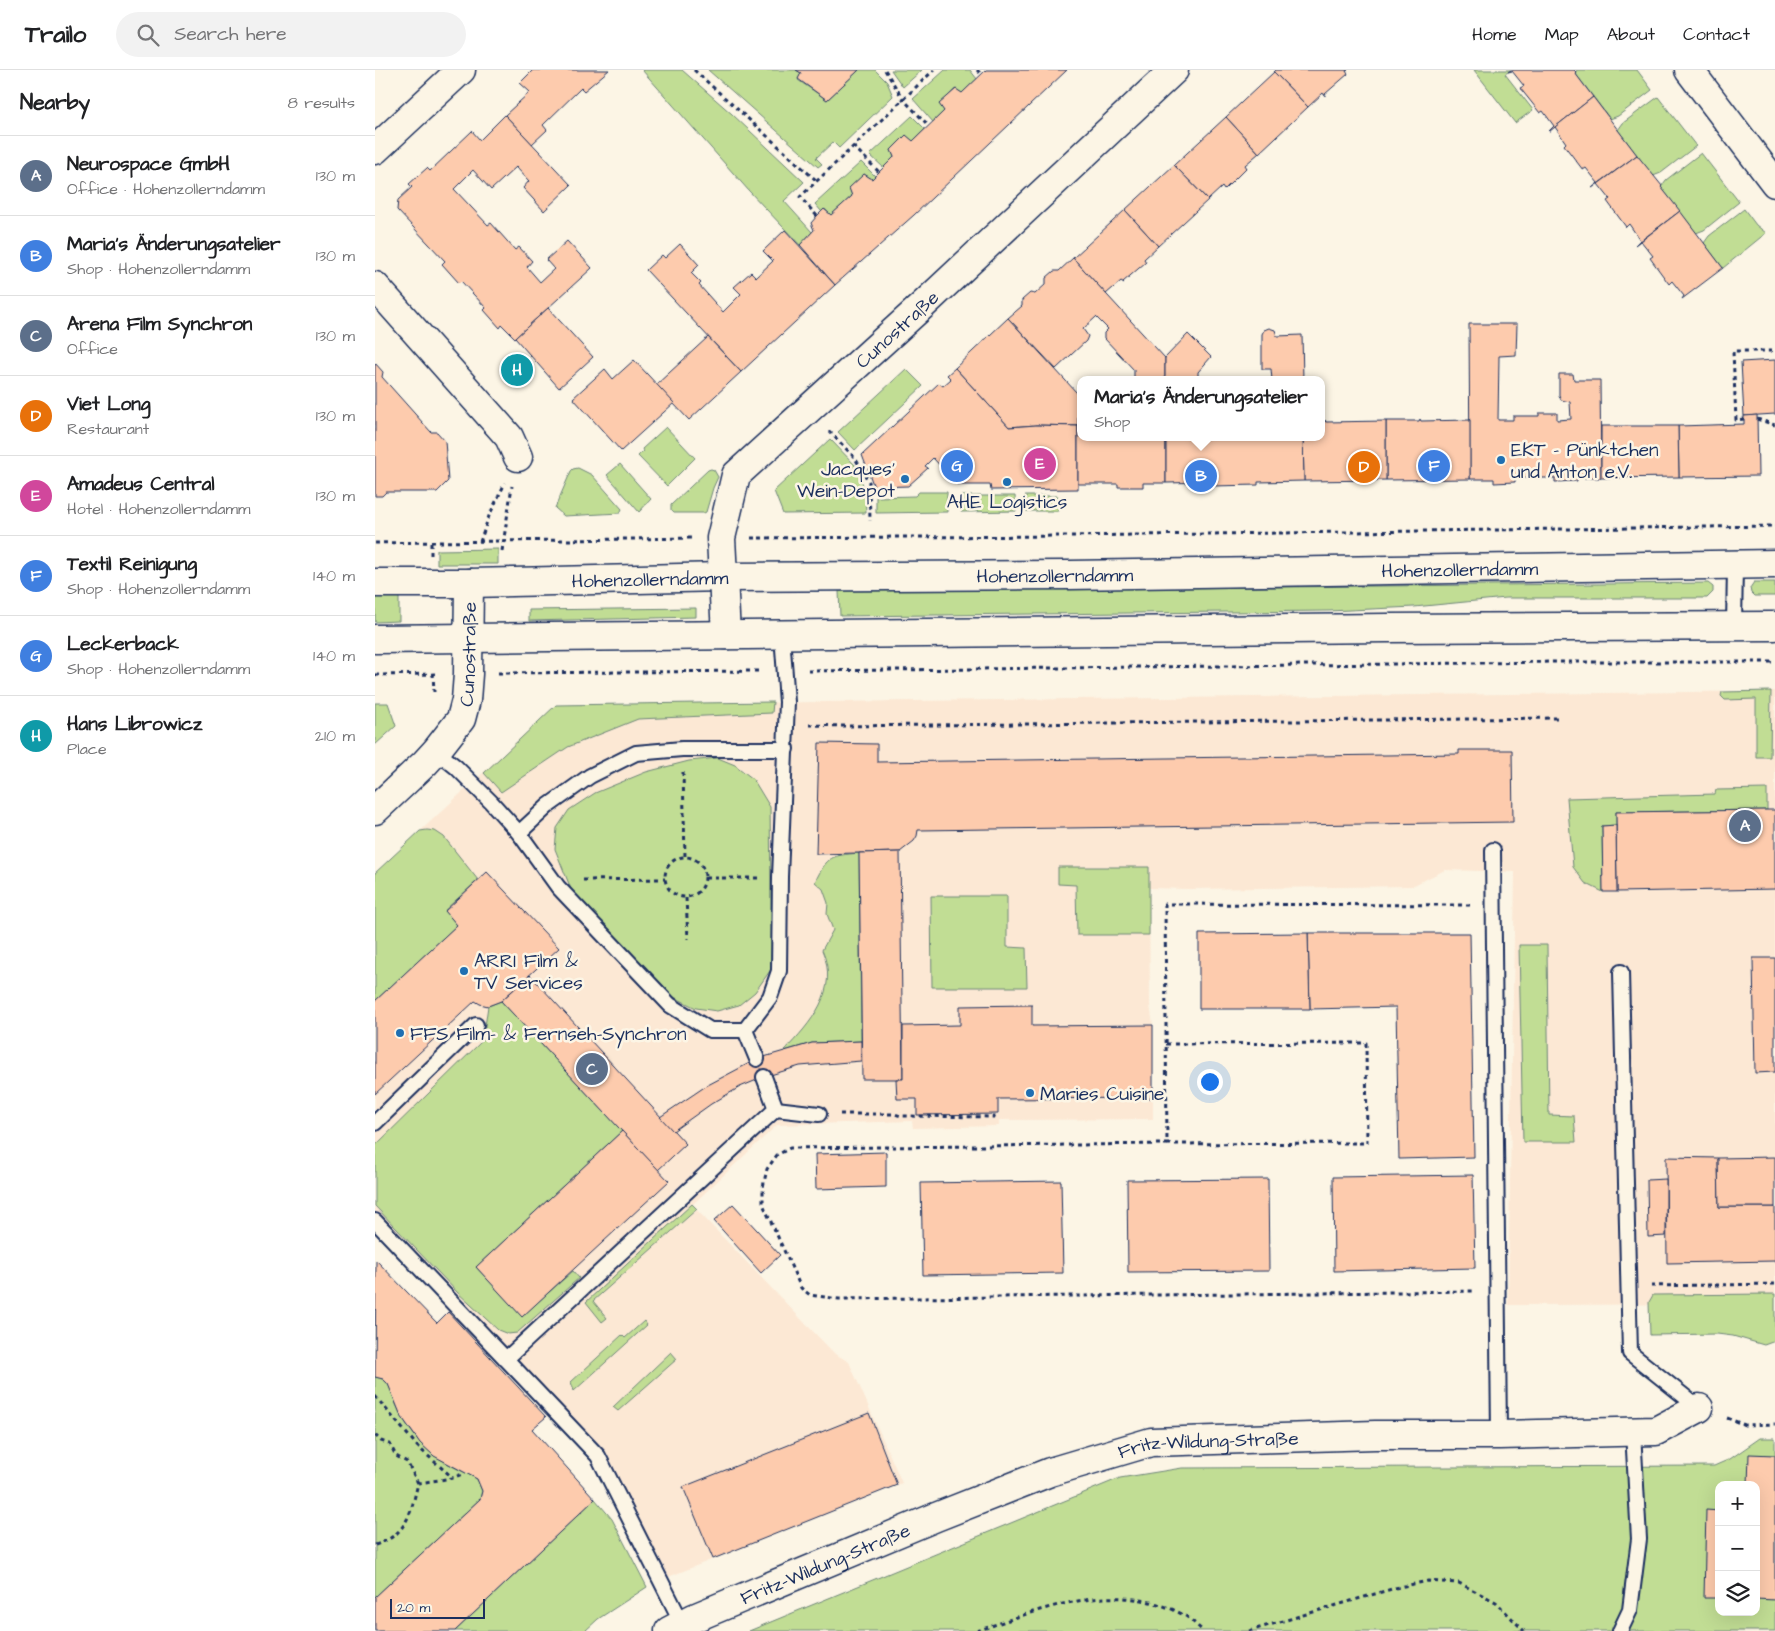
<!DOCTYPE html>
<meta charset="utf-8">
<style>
:root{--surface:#fff;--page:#f2f2f2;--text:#202124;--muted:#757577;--line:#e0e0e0;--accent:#1f6fb2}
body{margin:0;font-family:"Architects Daughter",sans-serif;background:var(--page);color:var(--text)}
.controls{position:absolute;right:15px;bottom:15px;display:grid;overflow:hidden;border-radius:10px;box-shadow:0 5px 20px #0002}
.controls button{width:45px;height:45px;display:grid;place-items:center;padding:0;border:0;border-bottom:1px solid var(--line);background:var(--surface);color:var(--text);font:25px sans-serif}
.scale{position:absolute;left:15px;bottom:12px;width:95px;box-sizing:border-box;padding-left:5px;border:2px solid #1b2f5e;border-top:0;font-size:14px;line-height:18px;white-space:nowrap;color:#1b2f5e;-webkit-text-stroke:4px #fcf5e5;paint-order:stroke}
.you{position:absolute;left:834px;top:1011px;width:18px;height:18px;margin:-12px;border:4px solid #fff;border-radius:50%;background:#1a73e8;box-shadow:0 0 0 8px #1a73e833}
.badge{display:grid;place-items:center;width:32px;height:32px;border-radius:50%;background:var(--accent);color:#fff;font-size:16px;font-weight:700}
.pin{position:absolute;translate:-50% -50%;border:2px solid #fff;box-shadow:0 1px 5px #0006}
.popup{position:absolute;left:702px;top:306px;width:248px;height:65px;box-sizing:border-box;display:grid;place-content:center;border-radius:10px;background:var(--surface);filter:drop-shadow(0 1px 4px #0005);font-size:16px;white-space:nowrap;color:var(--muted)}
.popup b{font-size:19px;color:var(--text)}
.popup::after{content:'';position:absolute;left:50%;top:100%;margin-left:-10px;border:10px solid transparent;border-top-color:var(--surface)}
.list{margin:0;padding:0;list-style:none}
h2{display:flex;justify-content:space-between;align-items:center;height:65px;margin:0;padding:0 20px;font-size:21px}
h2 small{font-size:16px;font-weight:400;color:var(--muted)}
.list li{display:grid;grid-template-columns:32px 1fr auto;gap:15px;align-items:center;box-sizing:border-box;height:80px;padding:0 20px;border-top:1px solid var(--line)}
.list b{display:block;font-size:19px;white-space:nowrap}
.list p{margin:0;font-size:16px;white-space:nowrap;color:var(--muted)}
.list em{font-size:16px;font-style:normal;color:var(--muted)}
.icon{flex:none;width:28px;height:28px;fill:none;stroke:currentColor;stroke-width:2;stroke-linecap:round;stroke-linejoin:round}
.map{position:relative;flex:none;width:1400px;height:1561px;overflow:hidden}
header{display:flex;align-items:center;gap:30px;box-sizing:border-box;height:70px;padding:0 25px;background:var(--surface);border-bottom:1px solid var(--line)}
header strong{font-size:24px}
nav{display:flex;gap:28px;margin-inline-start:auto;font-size:18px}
.search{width:350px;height:45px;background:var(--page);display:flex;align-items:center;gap:12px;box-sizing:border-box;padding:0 18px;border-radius:28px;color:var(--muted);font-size:19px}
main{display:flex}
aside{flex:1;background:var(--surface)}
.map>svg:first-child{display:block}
.built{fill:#fce8d4}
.green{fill:#c1dd94;stroke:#6e8679;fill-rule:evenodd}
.building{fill:#fdcbad;stroke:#1b2f5e}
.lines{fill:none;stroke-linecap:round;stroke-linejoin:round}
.lane-casing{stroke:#1b2f5e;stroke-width:18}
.street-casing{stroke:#1b2f5e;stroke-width:31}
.secondary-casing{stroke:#1b2f5e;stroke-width:31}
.path{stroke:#1b2f5e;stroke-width:3;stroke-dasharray:4 4;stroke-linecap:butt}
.lane{stroke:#fcf5e5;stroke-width:14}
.street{stroke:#fcf5e5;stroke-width:28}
.secondary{stroke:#fcf5e5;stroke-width:28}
.poi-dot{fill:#1f6fb2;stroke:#fcf5e5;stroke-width:2}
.labels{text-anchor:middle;stroke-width:5;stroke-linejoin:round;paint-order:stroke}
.street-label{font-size:19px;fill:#1b2f5e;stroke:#fcf5e5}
.poi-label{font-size:19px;fill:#1b2f5e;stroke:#fcf5e5;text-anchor:start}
</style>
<header>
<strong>Trailo</strong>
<div class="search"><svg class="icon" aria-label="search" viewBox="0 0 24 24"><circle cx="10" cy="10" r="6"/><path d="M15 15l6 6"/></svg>Search here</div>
<nav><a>Home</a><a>Map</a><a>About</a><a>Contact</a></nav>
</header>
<main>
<aside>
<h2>Nearby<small>8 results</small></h2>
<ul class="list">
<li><span class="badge" style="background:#5c6f8a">A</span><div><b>Neurospace GmbH</b><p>Office · Hohenzollerndamm</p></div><em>130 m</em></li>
<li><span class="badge" style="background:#3f7fe0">B</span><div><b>Maria's Änderungsatelier</b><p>Shop · Hohenzollerndamm</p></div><em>130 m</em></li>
<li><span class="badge" style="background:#5c6f8a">C</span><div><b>Arena Film Synchron</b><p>Office</p></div><em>130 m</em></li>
<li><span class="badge" style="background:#e8710a">D</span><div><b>Viet Long</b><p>Restaurant</p></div><em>130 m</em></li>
<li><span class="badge" style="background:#d1479c">E</span><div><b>Amadeus Central</b><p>Hotel · Hohenzollerndamm</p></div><em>130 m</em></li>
<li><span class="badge" style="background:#3f7fe0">F</span><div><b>Textil Reinigung</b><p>Shop · Hohenzollerndamm</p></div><em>140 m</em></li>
<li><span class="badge" style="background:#3f7fe0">G</span><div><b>Leckerback</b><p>Shop · Hohenzollerndamm</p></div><em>140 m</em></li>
<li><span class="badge" style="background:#0f9aa8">H</span><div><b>Hans Librowicz</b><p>Place</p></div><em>210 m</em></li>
</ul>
</aside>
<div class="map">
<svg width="1400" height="1561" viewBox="0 0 1400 1561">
<rect width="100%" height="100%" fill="#fcf5e5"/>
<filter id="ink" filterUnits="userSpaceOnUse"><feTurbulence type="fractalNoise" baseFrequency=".02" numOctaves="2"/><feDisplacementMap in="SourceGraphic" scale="10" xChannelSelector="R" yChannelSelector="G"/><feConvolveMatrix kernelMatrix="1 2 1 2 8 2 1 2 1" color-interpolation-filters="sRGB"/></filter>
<g filter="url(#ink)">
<!-- built -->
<polygon class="built" points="1400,621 1400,1234 1133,1235 1140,802 1070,800 1037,816 814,819 774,818 775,935 778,955 778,1049 624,1050 624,1056 538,1058 537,1051 402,1055 317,1135 426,1249 459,1283 474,1292 527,1413 286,1510 223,1386 0,1151 0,803 181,635"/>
<!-- green -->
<g class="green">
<polygon points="267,0 307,0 357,44 429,112 409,131 437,162 425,175 374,121"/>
<polygon points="333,0 421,0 426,3 423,10 452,30 484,0 500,0 512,12 518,26 464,78 458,72 441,88 447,94 443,97"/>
<polygon points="516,0 547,0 528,17"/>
<polygon points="570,0 595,0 602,9 587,23 580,19 565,34 569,41 558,52 538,29"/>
<polygon points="1099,0 1136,0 1130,4 1158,40 1140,53"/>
<polygon points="1202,0 1262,0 1277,20 1243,46 1235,49 1200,3"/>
<polygon points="1283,27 1321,76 1286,103 1278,106 1243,60 1248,53"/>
<polygon points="537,46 550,59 538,71 531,66 516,80 519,87 509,98 495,85"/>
<polygon points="1326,83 1364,132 1329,160 1321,163 1286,117 1291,110"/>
<polygon points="486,92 500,106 497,109 489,104 475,118 477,126 456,145 450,139 447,142 440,134"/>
<polygon points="1369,139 1381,155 1391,163 1348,198 1329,173 1334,166"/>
<polygon points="531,299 548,316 480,380 463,362"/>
<polygon points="291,357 320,388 292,416 263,386 268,381 267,379"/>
<polygon points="455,369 480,395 490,420 491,443 408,444 399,421"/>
<polygon points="245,394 276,429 264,442 232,405"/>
<polygon points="203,398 217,405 247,439 245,443 189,446 180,438 196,401 198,399"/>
<polygon points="336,399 339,400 343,407 338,418 331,442 329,443 299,443 296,440 296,435 333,400"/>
<polygon points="544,422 572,422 572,442 501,443 501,427 540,426"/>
<polygon points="586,426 640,426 641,441 586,442"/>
<polygon points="650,426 683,426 683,441 651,441"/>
<polygon points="123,479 123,494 62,494 62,480"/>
<polygon points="1379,512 1400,512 1400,526 1379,526 1376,523 1375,518"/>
<polygon points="1333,513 1338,517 1338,522 1332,528 1131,528 1039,537 954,541 465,546 464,521"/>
<polygon points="0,527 24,527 24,551 0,552"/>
<polygon points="321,538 321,547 154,551 154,540"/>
<polygon points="1396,621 1395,687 1381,687 1381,629 1350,630 1346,626 1347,622"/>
<polygon points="398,632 397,643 263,649 193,677 126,722 109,703 181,635"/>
<polygon points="0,633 13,633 21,656 0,675"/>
<polygon points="343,688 360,695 378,709 395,737 397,898 380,922 364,935 342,941 321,938 299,927 196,819 180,779 182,758 194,740 220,723 271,702 314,691"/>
<polygon points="1392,719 1392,740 1241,742 1241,755 1227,756 1228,822 1210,813 1198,797 1192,728 1340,724 1341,720"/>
<polygon points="52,760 60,761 69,767 103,810 70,840 82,855 0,931 0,803 45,761"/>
<path d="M484,783L486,971L437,973L409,981C436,953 465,920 447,880L458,860L452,844L453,833L448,819L440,812C453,785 456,786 484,783Z"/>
<polygon points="683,797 774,797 774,865 702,865 701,815 683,814"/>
<polygon points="556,826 632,826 632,877 651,878 652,917 557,917"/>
<polygon points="1144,875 1172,875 1174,1045 1199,1046 1201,1072 1148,1072"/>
<polygon points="126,931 247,1061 101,1197 147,1246 198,1201 204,1208 142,1263 133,1264 123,1260 82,1222 0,1136 0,1076 108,970 113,936"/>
<polygon points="317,1134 322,1139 218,1231 232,1248 227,1252 211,1232"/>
<polygon points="1400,1224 1400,1271 1389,1275 1358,1266 1342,1264 1275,1265 1274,1232 1278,1225"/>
<polygon points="269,1251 272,1255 199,1321 196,1312 247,1265 250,1268"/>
<polygon points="296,1282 302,1289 243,1341 238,1337"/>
<path d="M0,1307C14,1308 16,1321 20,1332C31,1359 49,1381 75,1395C84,1400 94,1404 102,1409L107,1421L105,1429L0,1527Z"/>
<path d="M1385,1368H1400V1561H374L745,1408L807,1398L1339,1396L1355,1389ZM1344,1415H1381V1542H1344Z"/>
<polygon points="220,1429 237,1449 272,1517 223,1549 210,1561 80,1561"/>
</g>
<!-- building -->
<g class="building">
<polygon points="158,0 234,0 209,21 206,18 168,55 172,60 157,74 130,45 155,22 145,13"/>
<polygon points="421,0 484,0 452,30 423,9 426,3"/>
<polygon points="692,0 539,145 460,215 425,175 439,160 436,153 442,146 449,139 456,145 477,126 474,118 489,104 497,109 519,87 516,80 531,65 538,71 569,41 564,34 581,19 587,23 611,0"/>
<polygon points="901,0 973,0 971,1 973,4 950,24 950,26 948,23 933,37 899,2"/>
<polygon points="1136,0 1199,0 1201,2 1200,3 1218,27 1175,61 1174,61 1179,56 1168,41 1165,43 1145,18 1149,16 1137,1 1133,2"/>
<polygon points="899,2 933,37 884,83 851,47"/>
<polygon points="1218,27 1262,85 1217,118 1223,113 1211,98 1208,100 1189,75 1191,73 1180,57"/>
<polygon points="130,45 196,115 169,141 148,118 154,111 141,97 116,120 98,100 79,119 113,155 116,153 140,180 144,177 157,191 152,197 165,212 179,199 171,190 192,171 217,198 140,268 127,255 125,258 109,240 111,238 86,211 84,213 67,194 70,191 22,140 23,130 37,117 34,114 52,98 55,101 97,61 105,70"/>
<polygon points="851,47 884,83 870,95 872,98 871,98 849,120 847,117 833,130 799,95"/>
<polygon points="1262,85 1287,116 1286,117 1305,141 1260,175 1265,170 1254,154 1251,157 1232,131 1235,129 1223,114"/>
<polygon points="799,95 833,130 783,176 750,140"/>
<polygon points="750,140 783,176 769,189 771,192 748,212 749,213 746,211 731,224 698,188"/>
<polygon points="1305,141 1348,198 1307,229 1309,226 1297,211 1294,214 1275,188 1278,186 1266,171"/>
<polygon points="410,160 460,215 366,302 271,200 287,185 290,188 305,174 324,195 316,203 326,213 324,215 348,242 366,224 359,217 376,202 381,207 398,191 388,181"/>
<polygon points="698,188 790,288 790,310 759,310 759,300 729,268 729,263 733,259 721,247 708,259 713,266 711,271 681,299 633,248 647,236 647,230 655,223 660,224 671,214 671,208 679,201 684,201"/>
<polygon points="173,238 218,287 184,318 140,268"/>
<polygon points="633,248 702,323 703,356 661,355 634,357 580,298"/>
<polygon points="1094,254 1142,254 1141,285 1124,286 1123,350 1138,350 1138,346 1164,346 1164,343 1182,343 1182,350 1196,349 1195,332 1186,330 1184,325 1184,304 1198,304 1199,310 1225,310 1226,408 1202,408 1202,411 1180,412 1180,408 1140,408 1140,412 1119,413 1119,409 1095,409"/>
<polygon points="894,258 900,260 902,266 927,265 928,310 897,310 896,299 887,299 887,264 889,260"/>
<polygon points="813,264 836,287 823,302 823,310 790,310 790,288"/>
<polygon points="333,267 366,302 314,350 281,315"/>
<polygon points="259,290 299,333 246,381 198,328 230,299 238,309"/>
<polygon points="1400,290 1400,344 1369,346 1366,292"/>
<polygon points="0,293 8,302 7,307 56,362 62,362 70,371 73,411 62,422 11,422 7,426 0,426"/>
<polygon points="580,298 634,357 661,355 703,356 703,419 616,420 615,415 583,415 558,388 550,396 553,398 533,416 499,417 487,385 564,313 568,316 576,309 572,305"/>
<polygon points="703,345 706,345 706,367 791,367 791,413 768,413 768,417 743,417 743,414 703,414"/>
<polygon points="1382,345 1383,406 1304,407 1303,356 1369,354 1369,346"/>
<polygon points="1045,349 1046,351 1095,350 1095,409 1011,410 1011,351 1044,351"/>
<polygon points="950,350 951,352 1011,351 1011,410 929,411 928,367 946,367 946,352 950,352"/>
<polygon points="1226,356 1303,356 1304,407 1226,408"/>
<polygon points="791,367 928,367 929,411 883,412 883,415 837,416 837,412 791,413"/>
<polygon points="444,673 502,674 502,692 1084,684 1084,680 1137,680 1138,752 543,760 542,766 539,771 525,782 441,784"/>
<polygon points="1392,740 1400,740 1400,819 1242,822 1241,742"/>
<polygon points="1241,755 1242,822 1228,822 1227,756"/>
<polygon points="525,782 528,1009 487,1009 484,783"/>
<polygon points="112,802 184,878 126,931 113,936 105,934 100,931 0,1024 0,931 82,855 70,841"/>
<polygon points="933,863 1095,863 1099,1087 1024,1089 1021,937 935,939"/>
<polygon points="933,863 935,939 824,939 824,864"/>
<polygon points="1378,888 1400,888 1400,1002 1380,1003"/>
<polygon points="155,905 311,1074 283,1100 126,931"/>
<polygon points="657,935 657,956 778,955 778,1028 623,1029 623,1044 542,1045 542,1029 522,1029 521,1009 528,1009 528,956 585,955 585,936"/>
<polygon points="486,971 486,991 425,996 389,1007 365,1017 336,1034 298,1061 285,1047 331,1016 382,989 437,973"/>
<polygon points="247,1061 294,1111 147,1247 101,1197"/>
<polygon points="511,1082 511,1117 441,1119 440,1084"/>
<polygon points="1291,1087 1343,1088 1344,1137 1400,1137 1400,1191 1292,1193"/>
<polygon points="1400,1087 1400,1137 1344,1137 1343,1088"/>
<polygon points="1098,1105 1100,1198 959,1201 958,1107"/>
<polygon points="893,1109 894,1201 753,1202 752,1110"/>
<polygon points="1291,1109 1291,1166 1273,1167 1272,1110"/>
<polygon points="686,1111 688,1203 548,1205 546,1113"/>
<polygon points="358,1134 405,1185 386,1203 339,1151"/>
<polygon points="1,1190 62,1253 73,1242 171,1347 157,1359 220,1429 80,1561 0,1561 0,1527 105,1429 107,1421 102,1409 59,1386 45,1373 26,1346 13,1314 8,1309 0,1307"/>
<polygon points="494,1343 522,1415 338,1489 308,1417"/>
<polygon points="1374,1384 1400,1385 1400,1530 1381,1529 1381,1415 1373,1415"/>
<polygon points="1331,1440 1344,1441 1344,1528 1329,1528"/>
</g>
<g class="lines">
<defs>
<g id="lane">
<polyline points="1359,556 1360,495"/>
<polyline points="61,681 81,697 116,732 144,763 183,817 295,935 335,960 370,960 395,927 404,901 405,807 412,632 407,565"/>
<polyline points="144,763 173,736 215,706 261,683 307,679 411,679"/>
<polyline points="1118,780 1124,1365"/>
<polyline points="1246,902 1255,1283 1324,1338"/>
<polyline points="370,960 382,989"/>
<polyline points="389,1007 401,1039"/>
<polyline points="0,1053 101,955"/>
<polyline points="0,1151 223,1386 307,1553"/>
<polyline points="131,1289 401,1039 444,1044"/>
<polyline points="1245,1561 1255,1540 1264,1469 1258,1362"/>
</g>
<g id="street">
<polyline points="1314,0 1400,113"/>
<polyline points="0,80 86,0"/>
<polyline points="0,216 134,367 143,387"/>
<path id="s1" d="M351,565L346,468L361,405L548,235L799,0"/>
<path id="s2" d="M0,740L50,693L61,681L86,649L91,630L93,604L94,513"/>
<path id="s3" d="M294,1561L319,1548L561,1447L675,1402L776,1372L1000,1365H1124L1281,1361L1324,1338"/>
</g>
<g id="secondary">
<path id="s4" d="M0,513H94L347,507L695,505L1400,494"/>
<polyline points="0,569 1012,558 1400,556"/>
</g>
</defs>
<!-- lane casing -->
<use href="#lane" class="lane-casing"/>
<!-- street casing -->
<use href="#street" class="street-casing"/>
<!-- secondary casing -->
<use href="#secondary" class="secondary-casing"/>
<!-- path -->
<g class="path">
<polyline points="319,0 442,111"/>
<polyline points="510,0 528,29 554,56"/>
<polyline points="602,0 607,5"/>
<polyline points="478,76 504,102"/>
<polyline points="442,146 425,127 559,0"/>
<polyline points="1369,349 1361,350 1358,281 1400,281"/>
<polyline points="1382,349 1400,355"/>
<polyline points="454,361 480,388 494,412 495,451"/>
<polyline points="376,468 693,466 1400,456"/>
<polyline points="105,472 114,446 130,413"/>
<polyline points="0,473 317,468"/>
<polyline points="127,481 137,416"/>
<polyline points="56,485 56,473"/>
<polyline points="433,601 1182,592 1400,592"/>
<polyline points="58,603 59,622"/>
<polyline points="123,603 387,601"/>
<polyline points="0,605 64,604"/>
<polyline points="434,655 468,656 1183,648"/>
<polyline points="308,702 310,787"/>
<circle cx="310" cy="807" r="20"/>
<polyline points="331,808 383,808"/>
<polyline points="208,810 290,809"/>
<polyline points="311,828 313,869"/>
<polyline points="1095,835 790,834 792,1074 415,1078 402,1085 392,1099 388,1117 388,1134 426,1218 435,1225 464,1229 1100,1221"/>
<polyline points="791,974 991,973 992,1073 792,1074"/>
<polyline points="465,1044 520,1044 526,1046 624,1047"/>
<polyline points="1276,1216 1400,1214"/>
<polyline points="0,1326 43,1377 78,1408"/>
<polyline points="1352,1348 1370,1355 1400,1354"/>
<polyline points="0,1365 6,1371 15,1374 21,1386 32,1392 43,1413"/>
<path d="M0,1475C32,1465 36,1443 43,1413L78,1408L89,1403"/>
<path d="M602,1561C668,1538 741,1509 807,1544C815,1548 822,1556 828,1561"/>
<polyline points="874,1561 1020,1518 1053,1511 1084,1513 1121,1532 1149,1561"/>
</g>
<!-- lane -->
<use href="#lane" class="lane"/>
<!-- street -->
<use href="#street" class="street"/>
<!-- secondary -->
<use href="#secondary" class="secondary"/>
</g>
</g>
<!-- markers -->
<g class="poi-dot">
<circle cx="1126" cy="390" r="5"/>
<circle cx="530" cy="409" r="5"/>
<circle cx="632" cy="412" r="5"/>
<circle cx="89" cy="901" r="5"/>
<circle cx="25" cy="963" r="5"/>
<circle cx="655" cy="1023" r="5"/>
</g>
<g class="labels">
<!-- street labels -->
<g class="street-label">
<text dy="7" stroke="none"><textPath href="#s1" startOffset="379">Cunostraße</textPath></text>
<text dy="7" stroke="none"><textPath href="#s4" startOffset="1085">Hohenzollerndamm</textPath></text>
<text dy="7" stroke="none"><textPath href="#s4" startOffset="680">Hohenzollerndamm</textPath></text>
<text dy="7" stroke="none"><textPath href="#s4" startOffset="275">Hohenzollerndamm</textPath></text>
<text dy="7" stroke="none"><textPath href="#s2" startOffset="191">Cunostraße</textPath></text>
<text dy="7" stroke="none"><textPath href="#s3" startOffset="575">Fritz-Wildung-Straße</textPath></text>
<text dy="7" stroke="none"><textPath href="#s3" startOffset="170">Fritz-Wildung-Straße</textPath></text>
</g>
<!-- poi labels -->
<g class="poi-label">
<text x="1136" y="386">EKT - Pünktchen<tspan x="1136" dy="22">und Anton e.V.</tspan></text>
<text x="520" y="405" text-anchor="end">Jacques'<tspan x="520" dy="22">Wein-Depot</tspan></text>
<text x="632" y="438" text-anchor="middle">AHE Logistics</text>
<text x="99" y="897">ARRI Film &amp;<tspan x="99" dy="22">TV Services</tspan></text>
<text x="35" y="970">FFS Film- &amp; Fernseh-Synchron</text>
<text x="665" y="1030">Maries Cuisine</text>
</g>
</g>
</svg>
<div class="controls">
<button>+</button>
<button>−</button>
<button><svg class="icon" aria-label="layers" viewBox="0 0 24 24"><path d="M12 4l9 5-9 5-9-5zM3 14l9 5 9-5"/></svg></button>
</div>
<div class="scale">20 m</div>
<div class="you"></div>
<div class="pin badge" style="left:1370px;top:756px;background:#5c6f8a">A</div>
<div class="pin badge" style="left:826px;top:406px;background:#3f7fe0">B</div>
<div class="popup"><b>Maria's Änderungsatelier</b>Shop</div>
<div class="pin badge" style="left:217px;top:999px;background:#5c6f8a">C</div>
<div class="pin badge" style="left:989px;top:397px;background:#e8710a">D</div>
<div class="pin badge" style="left:665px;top:394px;background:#d1479c">E</div>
<div class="pin badge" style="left:1059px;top:396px;background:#3f7fe0">F</div>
<div class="pin badge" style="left:582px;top:396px;background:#3f7fe0">G</div>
<div class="pin badge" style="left:142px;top:300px;background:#0f9aa8">H</div>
</div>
</main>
